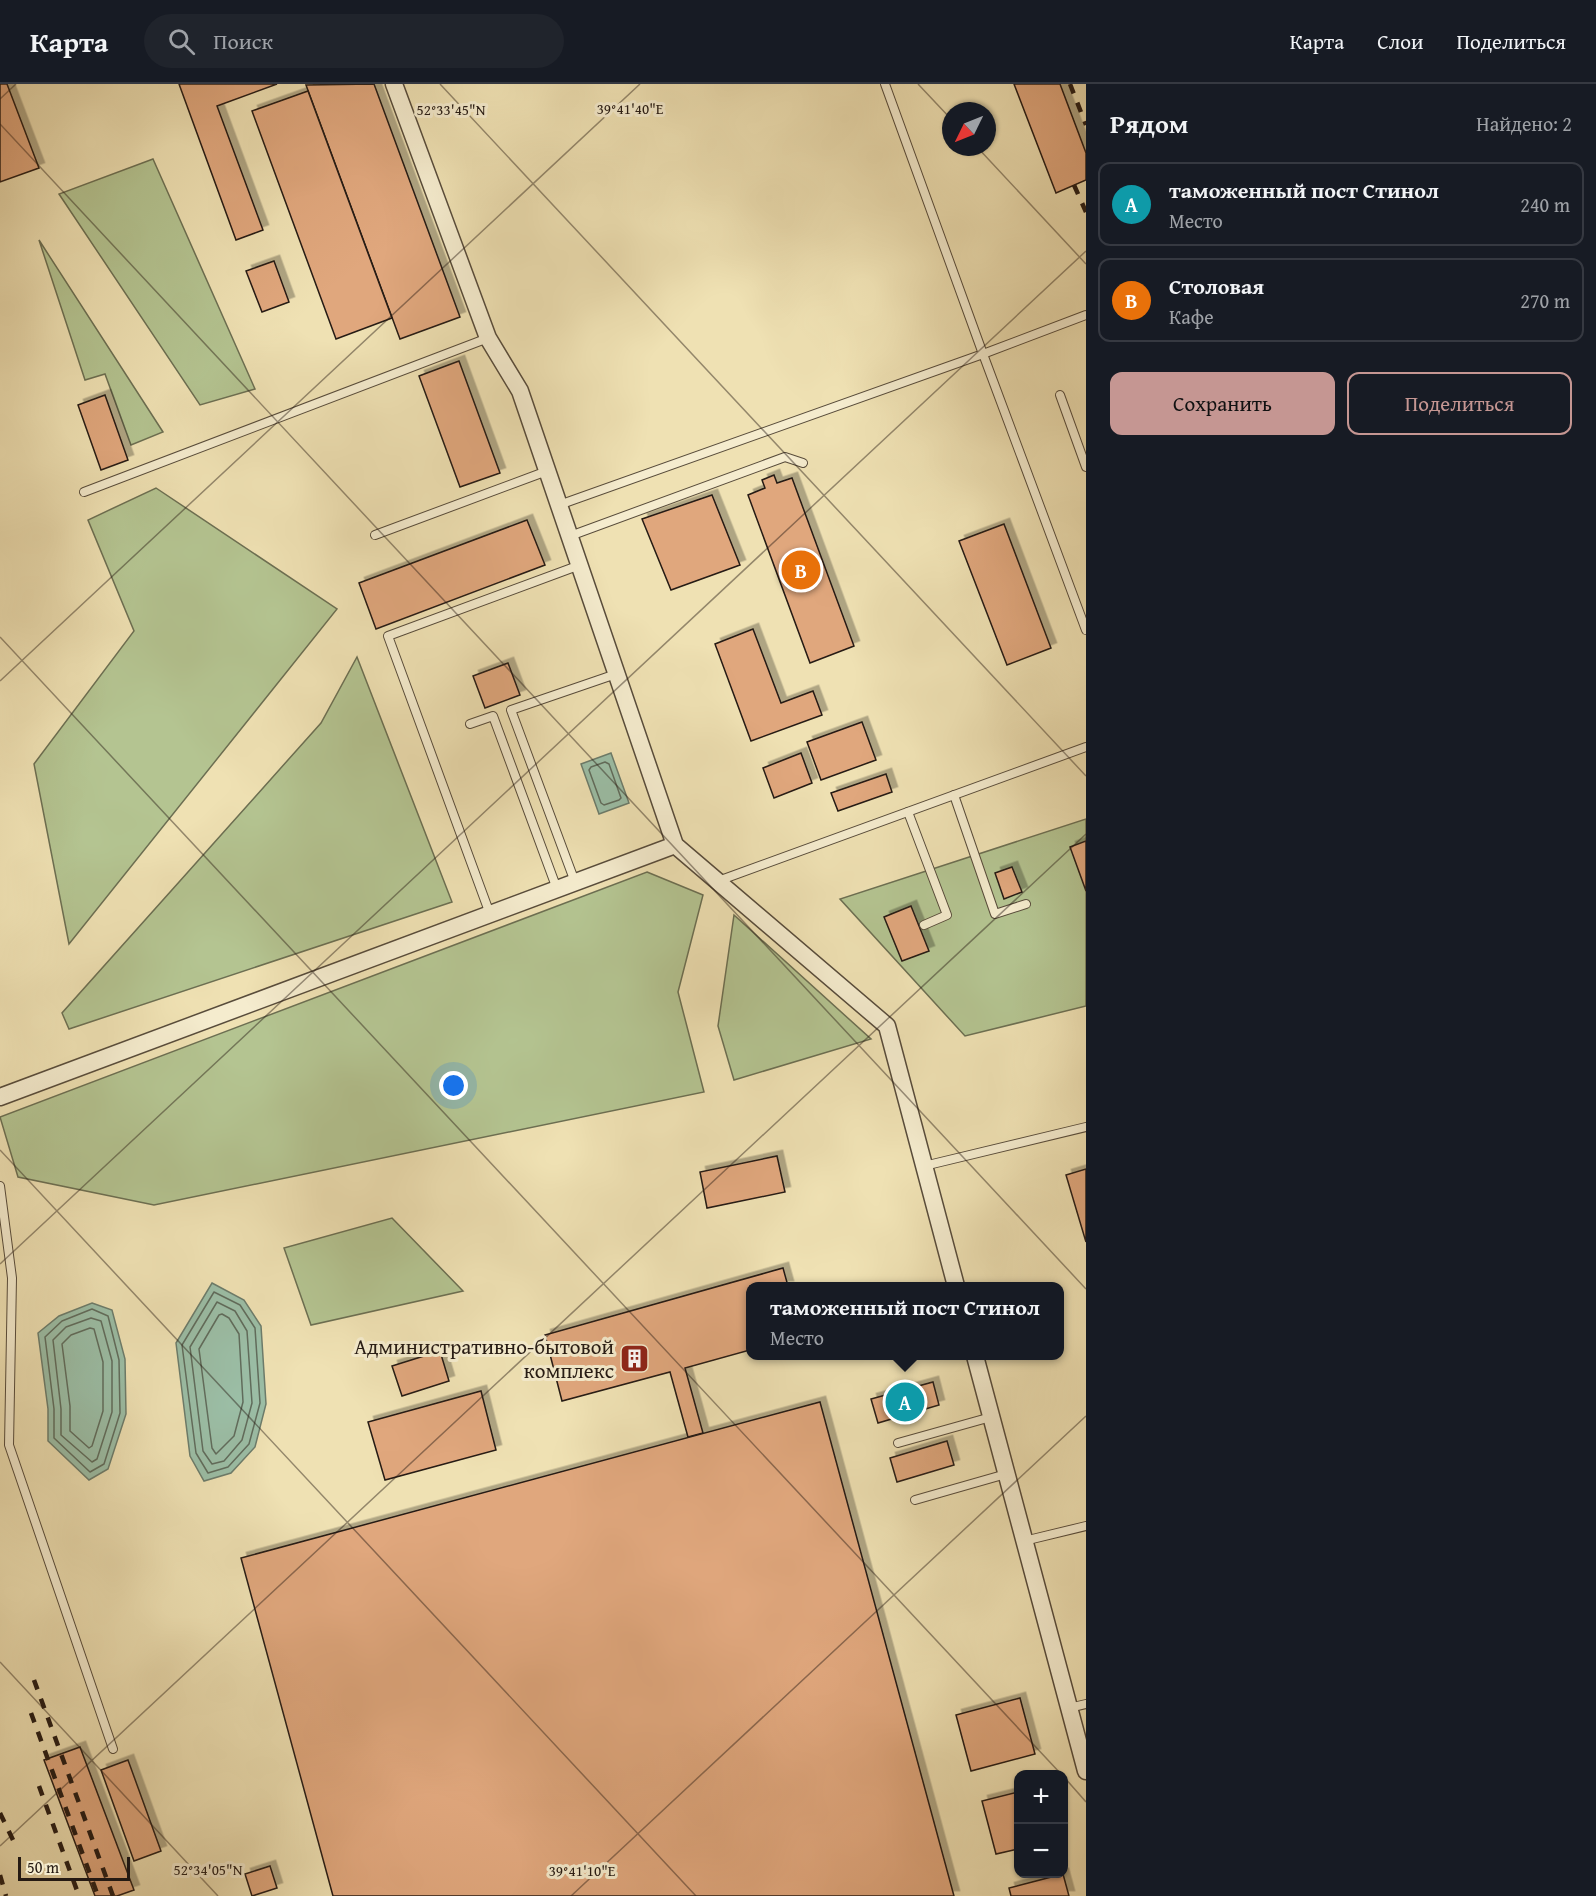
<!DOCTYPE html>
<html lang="ru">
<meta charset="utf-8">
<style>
:root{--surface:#171b24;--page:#20242c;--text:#f1f3f6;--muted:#9ea1a6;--line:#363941;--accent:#c59692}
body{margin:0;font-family:"Gentium Book Plus",serif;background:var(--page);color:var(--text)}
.controls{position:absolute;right:18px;bottom:18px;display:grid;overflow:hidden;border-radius:12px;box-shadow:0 2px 4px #0004}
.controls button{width:54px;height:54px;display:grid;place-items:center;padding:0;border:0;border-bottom:2px solid var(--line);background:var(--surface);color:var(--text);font:30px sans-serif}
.compass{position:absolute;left:942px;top:18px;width:54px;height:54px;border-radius:50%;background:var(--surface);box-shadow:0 2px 4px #0004;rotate:227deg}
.scale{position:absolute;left:18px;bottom:15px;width:112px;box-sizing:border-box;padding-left:6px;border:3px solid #251a13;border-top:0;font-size:16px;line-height:21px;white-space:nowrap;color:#251a13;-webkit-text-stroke:4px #f5ecce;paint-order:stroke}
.you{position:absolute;left:454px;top:1002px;width:21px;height:21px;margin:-15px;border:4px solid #fff;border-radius:50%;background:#1a73e8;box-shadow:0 0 0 9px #1a73e833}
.badge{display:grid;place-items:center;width:39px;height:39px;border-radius:50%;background:var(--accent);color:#fff;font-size:20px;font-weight:700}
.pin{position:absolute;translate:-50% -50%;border:3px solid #fff;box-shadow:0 2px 6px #0006}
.popup{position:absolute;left:746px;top:1198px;width:318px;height:78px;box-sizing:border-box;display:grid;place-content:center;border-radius:12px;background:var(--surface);filter:drop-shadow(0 2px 4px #0005);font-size:20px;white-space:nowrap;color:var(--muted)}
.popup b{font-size:22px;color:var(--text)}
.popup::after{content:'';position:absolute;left:50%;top:100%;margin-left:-12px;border:12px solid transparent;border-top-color:var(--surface)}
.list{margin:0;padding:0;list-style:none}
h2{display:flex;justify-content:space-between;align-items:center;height:78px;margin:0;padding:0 24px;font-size:26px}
h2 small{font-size:20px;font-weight:400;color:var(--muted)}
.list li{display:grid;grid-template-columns:39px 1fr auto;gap:18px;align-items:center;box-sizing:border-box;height:84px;margin:0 12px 12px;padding:0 12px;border:2px solid var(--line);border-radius:12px}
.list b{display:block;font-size:22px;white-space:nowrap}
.list p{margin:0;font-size:20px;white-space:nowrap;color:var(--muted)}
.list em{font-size:20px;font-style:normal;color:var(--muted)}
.actions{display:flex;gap:12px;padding:18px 24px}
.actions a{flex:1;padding:14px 0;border:2px solid var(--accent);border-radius:12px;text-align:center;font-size:21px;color:var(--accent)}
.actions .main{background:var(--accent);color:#111}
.icon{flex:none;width:33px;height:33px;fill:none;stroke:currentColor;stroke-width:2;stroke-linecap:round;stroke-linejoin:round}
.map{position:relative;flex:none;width:1086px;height:1812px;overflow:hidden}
header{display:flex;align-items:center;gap:36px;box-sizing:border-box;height:84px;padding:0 30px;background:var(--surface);border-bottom:2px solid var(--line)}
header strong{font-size:28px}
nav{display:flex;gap:33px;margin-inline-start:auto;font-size:21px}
.search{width:420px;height:54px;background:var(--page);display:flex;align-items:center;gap:15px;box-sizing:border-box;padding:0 21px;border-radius:33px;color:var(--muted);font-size:22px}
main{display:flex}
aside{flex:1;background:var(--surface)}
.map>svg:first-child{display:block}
.green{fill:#b4c491;stroke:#6c6f52;stroke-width:1.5}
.water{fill:#9bbea6;stroke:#6c7c6b;stroke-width:1.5}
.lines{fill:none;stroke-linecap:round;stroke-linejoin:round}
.shore{stroke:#606c5c;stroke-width:1.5}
.building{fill:#e0a77d;stroke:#251a13;stroke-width:1.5;filter:url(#shadow)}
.service-casing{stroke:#584c3b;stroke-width:10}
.minor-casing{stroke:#584c3b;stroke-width:19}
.service{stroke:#f5ecce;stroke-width:8}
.minor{stroke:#f5ecce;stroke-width:16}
.rail{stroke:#251a13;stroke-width:4.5;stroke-dasharray:10 10;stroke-linecap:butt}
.ticks{fill:none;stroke:#251a13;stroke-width:1.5;stroke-opacity:0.45}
.labels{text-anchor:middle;stroke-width:6;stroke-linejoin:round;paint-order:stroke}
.poi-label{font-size:21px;fill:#251a13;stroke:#f5ecce;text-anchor:end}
.ticks-label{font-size:15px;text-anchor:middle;fill:#251a13;stroke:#f5ecce;stroke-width:6;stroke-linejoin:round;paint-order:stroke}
</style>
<header>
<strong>Карта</strong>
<div class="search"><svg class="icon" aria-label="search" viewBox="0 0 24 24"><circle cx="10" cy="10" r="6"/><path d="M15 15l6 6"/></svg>Поиск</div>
<nav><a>Карта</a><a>Слои</a><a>Поделиться</a></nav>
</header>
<main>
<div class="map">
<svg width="1086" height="1812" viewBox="0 0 1086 1812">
<defs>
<filter id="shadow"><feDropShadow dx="5.5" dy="-5.5" stdDeviation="0" flood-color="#0004"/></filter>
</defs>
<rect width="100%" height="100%" fill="#efe1b3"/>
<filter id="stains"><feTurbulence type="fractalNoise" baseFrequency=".00333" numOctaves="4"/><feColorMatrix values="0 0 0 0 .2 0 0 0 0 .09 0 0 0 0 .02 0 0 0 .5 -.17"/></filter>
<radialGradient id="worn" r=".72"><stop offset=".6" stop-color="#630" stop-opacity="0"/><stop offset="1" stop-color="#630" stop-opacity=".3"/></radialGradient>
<!-- green -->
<g class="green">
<polygon points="153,75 255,305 200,321 59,110"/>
<polygon points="39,156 163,348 131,361 105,290 85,296"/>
<polygon points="156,404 337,525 69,860 34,680 134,547 88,436"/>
<polygon points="357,573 452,818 69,945 62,929 321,639"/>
<polygon points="1086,735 1086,922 965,952 840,815"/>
<polygon points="647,788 703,811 678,908 704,1008 154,1121 18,1093 0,1033"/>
<polygon points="734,831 871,955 734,996 718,942"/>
<polygon points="392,1134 463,1207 311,1241 284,1164"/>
</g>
<!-- water -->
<g class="water">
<polygon points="611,669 629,719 599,730 581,680"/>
<polygon points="212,1199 244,1216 261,1242 266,1320 255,1363 231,1389 204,1397 190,1372 176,1259"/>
<polygon points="92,1219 112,1226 125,1275 126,1330 108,1385 89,1396 48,1357 48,1325 38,1249 59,1232"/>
</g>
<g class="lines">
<!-- shore -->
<g class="shore">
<polygon points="605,678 609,680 621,714 619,716 604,721 601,719 589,686 591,683"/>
<polygon points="214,1208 240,1221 255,1244 260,1319 249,1360 228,1383 208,1389 196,1369 182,1261"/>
<polygon points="217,1218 235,1227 247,1247 252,1319 242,1356 224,1377 212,1380 203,1367 190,1263"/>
<polygon points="92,1225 108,1232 119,1276 120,1329 104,1380 90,1388 54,1354 54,1325 45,1253 62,1237"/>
<polygon points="222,1230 229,1234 239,1250 243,1318 234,1352 216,1370 212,1364 199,1265 219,1231"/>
<polygon points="91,1234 101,1237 112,1277 112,1328 97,1375 92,1378 61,1351 61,1325 53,1256 66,1243"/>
<polygon points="90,1244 94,1245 103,1278 103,1327 92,1362 89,1364 70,1347 70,1322 62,1260 71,1251"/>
</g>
</g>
<!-- building -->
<g class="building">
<polygon points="0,0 7,0 39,84 0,98"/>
<polygon points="179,0 277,0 217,22 263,146 236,156"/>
<polygon points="374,0 460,233 400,255 306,1"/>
<polygon points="1014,0 1060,0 1086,69 1086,96 1056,109"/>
<polygon points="308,7 392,234 336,255 252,27"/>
<polygon points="274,177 289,218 262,228 246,187"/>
<polygon points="459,277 500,389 460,403 419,292"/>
<polygon points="105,311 128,376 101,386 78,321"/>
<polygon points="774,391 777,399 792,394 854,562 810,579 748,411 765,404 762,396"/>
<polygon points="712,411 740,481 671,506 642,435"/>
<polygon points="527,436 545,481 376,545 359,499"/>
<polygon points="1004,440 1051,564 1007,581 959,457"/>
<polygon points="753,545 781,619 813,607 822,631 751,657 715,560"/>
<polygon points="508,579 520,611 485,624 473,592"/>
<polygon points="862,638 876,676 821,696 807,658"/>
<polygon points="801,669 812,699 774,714 763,684"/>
<polygon points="886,690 892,708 838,727 831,709"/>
<polygon points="1086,757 1086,807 1070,763"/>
<polygon points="1012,783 1022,808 1004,815 995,789"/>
<polygon points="911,822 929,867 902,877 884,833"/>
<polygon points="777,1072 785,1108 707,1124 700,1088"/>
<polygon points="1086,1085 1086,1158 1066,1091"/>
<polygon points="783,1184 788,1202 750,1202 750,1266 685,1284 703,1349 688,1353 670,1288 562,1317 545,1251"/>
<polygon points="440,1267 449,1297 402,1312 392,1282"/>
<polygon points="933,1298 939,1321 878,1339 871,1315"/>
<polygon points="481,1307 496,1366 385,1396 368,1338"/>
<polygon points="820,1318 954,1812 333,1812 241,1474"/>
<polygon points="947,1357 954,1381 897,1398 890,1374"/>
<polygon points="1020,1614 1035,1670 971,1687 956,1631"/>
<polygon points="80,1663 134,1806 117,1812 95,1812 44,1676"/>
<polygon points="128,1676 161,1767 134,1777 101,1686"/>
<polygon points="1018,1708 1018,1765 996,1770 982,1717"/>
<polygon points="270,1782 277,1804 252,1812 245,1790"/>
<polygon points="1063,1790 1069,1812 1011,1812 1009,1804"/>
</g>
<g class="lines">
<defs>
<g id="service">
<polyline points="885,0 983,270 1086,546"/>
<polyline points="1060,311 1086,383"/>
<polyline points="84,408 488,254"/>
<polyline points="559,421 983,270 1086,231"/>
<polyline points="375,451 547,387"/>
<polyline points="570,452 785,373 803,379"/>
<polyline points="470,640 493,632 557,805"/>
<polyline points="954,711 995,830 1026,820"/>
<polyline points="908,728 947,831 924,841"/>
<polyline points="718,797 1086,663"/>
<polyline points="575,798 511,626 616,590"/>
<polyline points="490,830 388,552 580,481"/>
<polyline points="924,1082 1086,1043"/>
<polyline points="0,1102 12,1194 9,1361 113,1665"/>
<polyline points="898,1359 991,1333"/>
<polyline points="915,1416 1006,1390"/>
<polyline points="1024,1457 1086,1442"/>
<polyline points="1069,1624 1086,1620"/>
</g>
<g id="minor">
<polyline points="394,0 488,254 520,307 675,761 887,942 956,1202"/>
<polyline points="0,1013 675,761"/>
<polyline points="975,1272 1086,1687"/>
</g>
</defs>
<!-- service casing -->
<use href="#service" class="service-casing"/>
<!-- minor casing -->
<use href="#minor" class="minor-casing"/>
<!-- service -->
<use href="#service" class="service"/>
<!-- minor -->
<use href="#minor" class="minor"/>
<!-- rail -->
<g class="rail">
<polyline points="1070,0 1086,41"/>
<polyline points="1074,101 1086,128"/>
<polyline points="34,1596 113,1812"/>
<polyline points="31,1629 98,1812"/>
<polyline points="39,1702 79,1812"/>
<polyline points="0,1729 13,1756"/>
<polyline points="0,1791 6,1812"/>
</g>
</g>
<!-- ticks -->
<path class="ticks" d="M440,0L1086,692M918,0L951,35M0,15L16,0M0,40L1086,1205M977,63L1086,180M0,553L1061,1690M0,597L640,0M0,1066L696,1812M0,1180L1086,167M0,1578L218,1812M1064,1693L1086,1718M0,1762L1086,750M571,1812L1086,1332"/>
<!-- icons -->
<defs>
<symbol id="building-square" viewBox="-11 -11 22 22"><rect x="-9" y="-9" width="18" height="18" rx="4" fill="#8f2418" stroke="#f5ecce"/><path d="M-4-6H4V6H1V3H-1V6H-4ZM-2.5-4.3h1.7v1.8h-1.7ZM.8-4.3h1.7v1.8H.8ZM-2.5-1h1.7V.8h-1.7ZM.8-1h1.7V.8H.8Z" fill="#fff"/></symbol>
</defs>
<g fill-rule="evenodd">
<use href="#building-square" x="618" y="1258" width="33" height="33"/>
</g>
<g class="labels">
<!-- poi labels -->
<g class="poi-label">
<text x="614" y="1270">Административно-бытовой<tspan x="614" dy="24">комплекс</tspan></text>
</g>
</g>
<g class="ticks-label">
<text x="630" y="30">39°41'40"E</text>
<text x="451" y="31">52°33'45"N</text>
<text x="208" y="1791">52°34'05"N</text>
<text x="582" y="1792">39°41'10"E</text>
</g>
<rect width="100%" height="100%" filter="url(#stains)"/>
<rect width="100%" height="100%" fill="url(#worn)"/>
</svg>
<div class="controls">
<button>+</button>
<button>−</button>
</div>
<svg class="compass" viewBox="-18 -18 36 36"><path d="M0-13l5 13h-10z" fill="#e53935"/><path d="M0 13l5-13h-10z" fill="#9ea1a6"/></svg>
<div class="scale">50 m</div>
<div class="you"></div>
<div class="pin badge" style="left:905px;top:1318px;background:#0f9aa8">A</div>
<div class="popup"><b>таможенный пост Стинол</b>Место</div>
<div class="pin badge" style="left:801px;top:486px;background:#e8710a">B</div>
</div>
<aside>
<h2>Рядом<small>Найдено: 2</small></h2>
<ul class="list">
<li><span class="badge" style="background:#0f9aa8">A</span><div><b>таможенный пост Стинол</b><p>Место</p></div><em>240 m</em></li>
<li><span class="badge" style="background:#e8710a">B</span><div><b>Столовая</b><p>Кафе</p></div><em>270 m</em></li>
</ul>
<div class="actions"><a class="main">Сохранить</a><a>Поделиться</a></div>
</aside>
</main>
